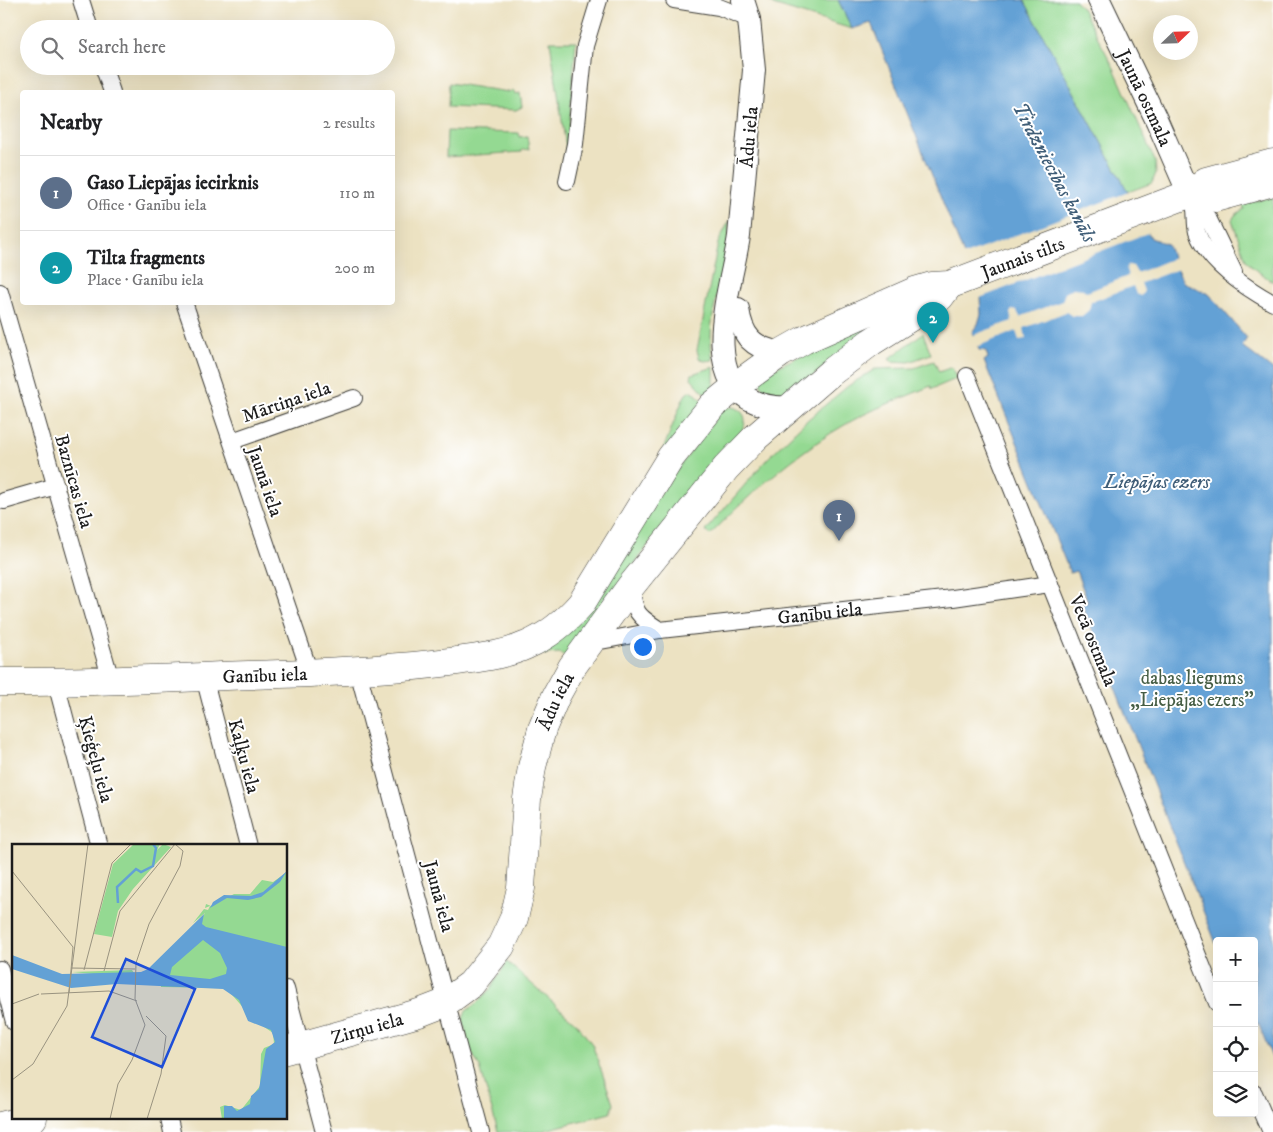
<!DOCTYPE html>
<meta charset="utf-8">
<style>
:root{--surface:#fff;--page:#f6f6f6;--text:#202124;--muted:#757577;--line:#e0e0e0;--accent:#7c3aed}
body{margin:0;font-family:"IM FELL DW Pica",serif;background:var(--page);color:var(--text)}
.controls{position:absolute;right:15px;bottom:15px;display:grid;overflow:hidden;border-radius:5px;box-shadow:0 5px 20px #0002}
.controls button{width:45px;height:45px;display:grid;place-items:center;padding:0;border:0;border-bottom:1px solid var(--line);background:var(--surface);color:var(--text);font:25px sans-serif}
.compass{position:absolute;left:1153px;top:15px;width:45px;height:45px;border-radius:50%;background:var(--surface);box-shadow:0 5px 20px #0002;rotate:67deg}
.you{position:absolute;left:642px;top:646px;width:18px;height:18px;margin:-12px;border:4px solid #fff;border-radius:50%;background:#1a73e8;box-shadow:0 0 0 8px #1a73e833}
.badge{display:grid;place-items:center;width:32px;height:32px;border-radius:50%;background:var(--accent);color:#fff;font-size:16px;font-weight:700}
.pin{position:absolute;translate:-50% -41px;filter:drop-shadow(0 1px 2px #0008)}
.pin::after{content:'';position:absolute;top:26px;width:18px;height:15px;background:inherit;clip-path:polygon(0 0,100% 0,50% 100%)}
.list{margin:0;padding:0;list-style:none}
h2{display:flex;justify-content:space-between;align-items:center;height:65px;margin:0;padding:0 20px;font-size:21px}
h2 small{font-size:16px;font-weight:400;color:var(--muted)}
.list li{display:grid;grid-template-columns:32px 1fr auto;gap:15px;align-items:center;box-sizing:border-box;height:75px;padding:0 20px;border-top:1px solid var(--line)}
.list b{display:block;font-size:19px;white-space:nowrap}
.list p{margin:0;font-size:16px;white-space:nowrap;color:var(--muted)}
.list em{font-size:16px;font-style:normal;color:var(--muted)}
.icon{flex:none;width:28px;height:28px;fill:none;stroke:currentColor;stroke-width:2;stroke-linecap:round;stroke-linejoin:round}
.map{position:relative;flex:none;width:1273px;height:1132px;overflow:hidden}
.search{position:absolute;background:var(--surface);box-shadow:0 5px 20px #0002;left:20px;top:20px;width:375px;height:55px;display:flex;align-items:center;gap:12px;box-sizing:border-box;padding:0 18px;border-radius:28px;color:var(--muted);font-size:19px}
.panel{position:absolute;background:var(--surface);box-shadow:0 5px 20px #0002;left:20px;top:90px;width:375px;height:215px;border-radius:5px}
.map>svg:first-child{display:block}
.green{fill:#94d992;stroke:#587a57}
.water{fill:#63a1d5;stroke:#405e78}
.pier{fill:#ece2c2}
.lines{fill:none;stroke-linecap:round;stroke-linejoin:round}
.street-casing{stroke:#3b3a35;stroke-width:18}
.secondary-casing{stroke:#3b3a35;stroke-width:24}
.highway-casing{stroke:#3b3a35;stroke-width:29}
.street{stroke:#fff;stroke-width:16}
.secondary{stroke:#fff;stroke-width:22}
.highway{stroke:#fff;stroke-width:28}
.labels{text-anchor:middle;stroke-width:4;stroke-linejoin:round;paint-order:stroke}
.street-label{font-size:19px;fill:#1c1c1c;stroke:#fff}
.park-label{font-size:19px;fill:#465e45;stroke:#fff}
.water-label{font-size:20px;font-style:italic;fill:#405e78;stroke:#fff}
.inset-river{fill:none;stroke:#63a1d5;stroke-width:2.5}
.inset-road{fill:none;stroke:#999380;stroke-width:1}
.view{fill:#1d4ed8;fill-opacity:0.15;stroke:#1d4ed8;stroke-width:2.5}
.inset-edge{fill:none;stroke:#1c1c1c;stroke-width:2.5}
</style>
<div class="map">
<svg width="1273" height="1132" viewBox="0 0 1273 1132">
<rect width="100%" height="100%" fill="#fff"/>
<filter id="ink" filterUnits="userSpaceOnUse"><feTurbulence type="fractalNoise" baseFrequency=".02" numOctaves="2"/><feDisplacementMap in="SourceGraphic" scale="10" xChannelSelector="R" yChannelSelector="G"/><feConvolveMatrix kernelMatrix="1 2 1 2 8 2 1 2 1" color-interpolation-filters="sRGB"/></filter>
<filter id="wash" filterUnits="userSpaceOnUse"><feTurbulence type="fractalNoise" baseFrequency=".0096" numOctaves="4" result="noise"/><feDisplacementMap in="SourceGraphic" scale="20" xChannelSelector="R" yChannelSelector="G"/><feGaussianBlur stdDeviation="1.12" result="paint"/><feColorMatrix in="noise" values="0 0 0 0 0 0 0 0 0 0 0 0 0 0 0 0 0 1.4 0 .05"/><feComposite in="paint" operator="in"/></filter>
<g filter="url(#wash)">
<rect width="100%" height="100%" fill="#ece2c2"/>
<!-- green -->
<g class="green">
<polygon points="768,0 838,0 852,29 773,5"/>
<polygon points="1024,0 1075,0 1082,8 1114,68 1155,161 1156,173 1152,183 1128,192"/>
<polygon points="550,41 576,41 567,154"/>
<polygon points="449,83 509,92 514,91 515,94 520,93 522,107 516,110 448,107"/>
<polygon points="447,131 519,133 520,137 527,136 529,149 522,150 522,152 446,157"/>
<polygon points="1273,197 1273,282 1253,268 1246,260 1232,220 1235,215 1244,209 1243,204"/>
<path d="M729,221C729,230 729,239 727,248C722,285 705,322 713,360L704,361L699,358L697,350L718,243Z"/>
<path d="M894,311L785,399H773C765,392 759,386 760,375Z"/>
<polygon points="923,333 931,354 909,362 891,361 889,359"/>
<path d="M934,361L939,372L952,367L956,379L932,389L931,386C908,396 885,404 863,415C806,444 754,489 710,535L705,531L768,458L806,421L848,386L875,369L914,368Z"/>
<polygon points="714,367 714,388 708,397 691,378 692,374"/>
<polygon points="690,391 695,393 703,402 659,460 683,399 686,394"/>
<path d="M733,407C743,411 747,416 744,427C742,436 701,477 692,488C648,543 608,601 568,659L559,653L515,657L547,646L723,408Z"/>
<polygon points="507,962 575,1022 592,1044 613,1104 610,1113 538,1132 498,1132 480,1067 469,1048 463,1019 466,1011 476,1004 491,988"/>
</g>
<!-- water -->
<polygon class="water" points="838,0 1024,0 1128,192 1151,238 1167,244 1183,282 1209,294 1247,338 1242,346 1273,370 1273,1060 1258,1023 1254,1025 1254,941 1217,941 1217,946 1082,604 1088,602 1076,571 1070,573 984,361 988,358 986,351 979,350 972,332 978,324 981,314 980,298 964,255 871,23 852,29"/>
<!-- pier -->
<g class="pier">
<polygon points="1131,191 1150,232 977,299 962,256"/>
<polygon points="1176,257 1181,268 1141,283 1144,291 1141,296 1136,294 1133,286 1091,302 1089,310 1082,316 1072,316 1066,312 1024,328 1026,339 1019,340 1016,331 976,347 971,336 1012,321 1010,313 1012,310 1017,311 1020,317 1062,301 1065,293 1073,288 1083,289 1087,292 1128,276 1126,269 1128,265 1133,266 1137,273"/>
</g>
</g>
<g filter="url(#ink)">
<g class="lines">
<defs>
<g id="street">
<polyline points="81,0 90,29"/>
<polyline points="674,0 719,7 749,19"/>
<polyline points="103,66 112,92"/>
<polyline points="567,181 575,144 585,46 599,0"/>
<path d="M1189,194C1191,199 1194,204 1195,209C1196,216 1195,224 1197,232C1207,262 1246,288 1273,303"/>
<polyline points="1195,208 1208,218 1234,272"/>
<polyline points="0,292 111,680"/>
<polyline points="184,302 310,673"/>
<polyline points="967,376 1217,1003"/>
<polyline points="232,441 354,398"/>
<polyline points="4,501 56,486"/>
<path d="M631,586C635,613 636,615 660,630"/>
<path id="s1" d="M590,643L660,630L953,598L1050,584"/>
<polyline points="358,671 481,1132"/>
<polyline points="204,677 248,846"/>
<polyline points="56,683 99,846"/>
<polyline points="0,969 14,1022"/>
<polyline points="286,989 324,1132"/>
<polyline points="1254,1093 1271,1132"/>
<polyline points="169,1118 172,1132"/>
</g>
<g id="secondary">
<path d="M743,0L749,19L754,70L739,236C733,281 697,377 755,402C766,407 777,407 789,408"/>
<path id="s2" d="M1099,0L1157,121L1189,194"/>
<path d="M738,309C742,337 753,348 781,353"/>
</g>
<g id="highway">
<polyline points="1189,194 1215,198 1273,182"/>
<path id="s3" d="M0,682C93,683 187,677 280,674C337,672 393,669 450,662C476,658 503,656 527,645C548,636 566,621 581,604L671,457L712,406L745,379L781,353L804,340L915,291L932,286L949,285L1189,194L1206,181L1273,163"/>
<path id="s4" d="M286,1050L419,1013L445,1003L471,984L501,946L514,918L521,888L527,799L532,767L542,729L556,696L572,667L631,586L726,468L756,437L830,373L871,342L928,306L940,297L949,285"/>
<polyline points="0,1126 33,1118"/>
</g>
</defs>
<!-- street casing -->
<use href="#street" class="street-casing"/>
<!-- secondary casing -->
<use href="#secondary" class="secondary-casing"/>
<!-- highway casing -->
<use href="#highway" class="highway-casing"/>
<!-- street -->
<use href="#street" class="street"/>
<!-- secondary -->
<use href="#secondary" class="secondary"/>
<!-- highway -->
<use href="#highway" class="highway"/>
</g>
</g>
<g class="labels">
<!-- street labels -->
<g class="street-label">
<text dy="7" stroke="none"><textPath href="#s2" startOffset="108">Jaunā ostmala</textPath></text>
<text transform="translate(748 137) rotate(-85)" y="7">Ādu iela</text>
<text dy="7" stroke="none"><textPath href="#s3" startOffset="1184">Jaunais tilts</textPath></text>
<text transform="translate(286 401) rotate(-19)" y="7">Mārtiņa iela</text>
<text transform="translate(75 481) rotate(74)" y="7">Baznīcas iela</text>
<text transform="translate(266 481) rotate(71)" y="7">Jaunā iela</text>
<text dy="7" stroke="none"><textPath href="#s1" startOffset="232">Ganību iela</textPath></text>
<text transform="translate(1094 640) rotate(68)" y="7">Vecā ostmala</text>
<text dy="7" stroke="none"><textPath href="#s3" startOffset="265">Ganību iela</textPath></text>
<text dy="7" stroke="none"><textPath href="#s4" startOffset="500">Ādu iela</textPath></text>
<text transform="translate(245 756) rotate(75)" y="7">Kaļķu iela</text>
<text transform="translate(97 759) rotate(75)" y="7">Ķieģeļu iela</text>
<text transform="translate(440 896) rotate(75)" y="7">Jaunā iela</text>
<text dy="7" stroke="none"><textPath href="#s4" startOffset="84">Zirņu iela</textPath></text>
</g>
<!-- park labels -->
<g class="park-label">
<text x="1192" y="684">dabas liegums<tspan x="1192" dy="22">„Liepājas ezers”</tspan></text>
</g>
<!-- water labels -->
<g class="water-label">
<text transform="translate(1055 172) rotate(62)" y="7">Tirdzniecības kanāls</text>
<text x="1157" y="488">Liepājas ezers</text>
</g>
</g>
<!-- overview -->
<g transform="translate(12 844)">
<rect width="275" height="275" fill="#ece2c2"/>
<path d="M122,0H148L145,6L151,0L159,3L121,45L106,67L100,93L82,90L101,20ZM275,28V275H210L208,263L213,261L229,266L248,242L249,210L252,204L262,200L261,189L242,176L214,144L149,143L148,117L186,80L193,69L181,79L192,65L196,66L198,62L193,64L194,60L199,62L222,50H238L250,36L261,38ZM120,126L122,129L92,131L60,128Z" fill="#94d992"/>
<path d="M275,27L268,38L249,53L236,56L215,54L198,64L201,58L212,51L239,52L251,48ZM192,70L190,80L194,83L275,103V275H212V262H220L225,267L238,260L239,252L247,245L254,205L263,198L259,186L236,177L227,156L211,145L105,140L59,144L0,125V111L50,130L129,128L136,125ZM191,96L208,109L215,124L214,130L198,135L158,131L160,123Z" fill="#63a1d5" fill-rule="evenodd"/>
<path class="inset-river" d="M106,59L105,43L124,25L129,28L141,22L144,4L141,0"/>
<path class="inset-road" d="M0,27L61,103L57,149M59,124L123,125M72,126L100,19L119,0M92,127L108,67L163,0M29,150L97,147L125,157M0,160L27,150M134,172L154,192L149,230L135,275M0,236L21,220L55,162L76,0M98,275L106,240L120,216L133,181L123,155L124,119L137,80L168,22L171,7L163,0"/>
<path class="view" d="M114,115L183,145L150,223L80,193Z"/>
<rect width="275" height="275" class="inset-edge"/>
</g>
</svg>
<div class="controls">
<button>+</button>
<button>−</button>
<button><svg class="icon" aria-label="locate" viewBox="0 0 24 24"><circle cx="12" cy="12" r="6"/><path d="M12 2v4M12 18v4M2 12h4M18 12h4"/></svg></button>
<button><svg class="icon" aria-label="layers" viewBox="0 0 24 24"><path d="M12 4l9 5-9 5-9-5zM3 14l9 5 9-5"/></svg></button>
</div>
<svg class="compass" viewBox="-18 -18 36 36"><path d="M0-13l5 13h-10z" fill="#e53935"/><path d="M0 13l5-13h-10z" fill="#757577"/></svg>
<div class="you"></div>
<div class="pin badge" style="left:839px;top:541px;background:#5c6f8a">1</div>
<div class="pin badge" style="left:933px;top:343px;background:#0f9aa8">2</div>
<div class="search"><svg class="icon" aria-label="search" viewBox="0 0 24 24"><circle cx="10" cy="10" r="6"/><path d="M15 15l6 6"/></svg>Search here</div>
<section class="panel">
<h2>Nearby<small>2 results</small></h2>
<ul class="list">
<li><span class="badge" style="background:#5c6f8a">1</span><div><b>Gaso Liepājas iecirknis</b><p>Office · Ganību iela</p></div><em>110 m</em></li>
<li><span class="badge" style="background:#0f9aa8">2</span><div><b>Tilta fragments</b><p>Place · Ganību iela</p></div><em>200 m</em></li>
</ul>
</section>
</div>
